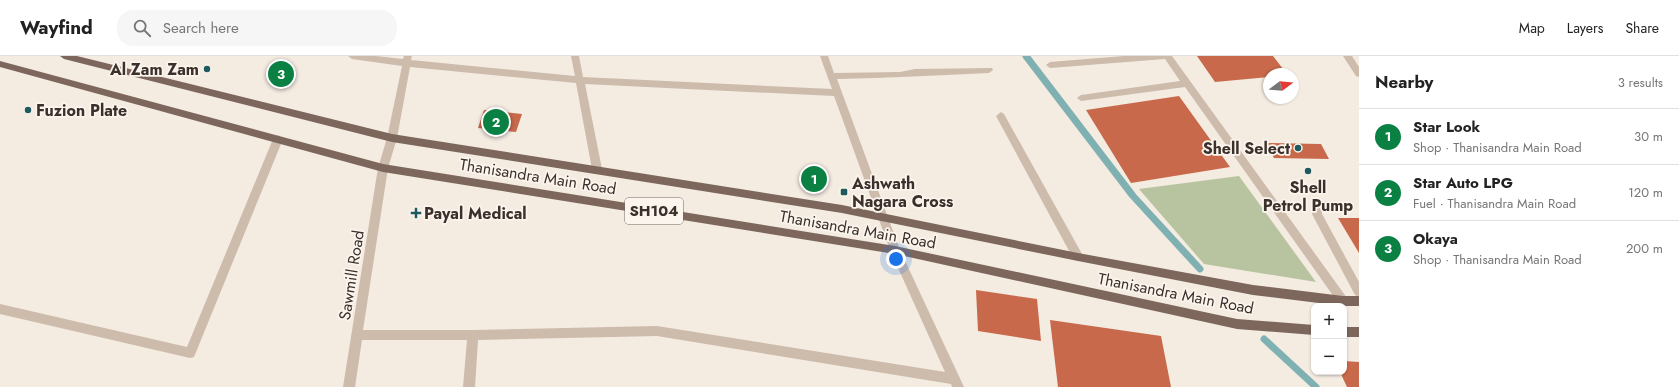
<!DOCTYPE html>
<meta charset="utf-8">
<style>
:root{--surface:#fff;--page:#f6f6f6;--text:#222;--muted:#767676;--line:#e0e0e0;--accent:#0b8043}
body{margin:0;font-family:Jost,sans-serif;background:var(--page);color:var(--text)}
.controls{position:absolute;right:12px;bottom:12px;display:grid;overflow:hidden;border-radius:8px;box-shadow:0 1px 3px #0004}
.controls button{width:36px;height:36px;display:grid;place-items:center;padding:0;border:0;border-bottom:1px solid var(--line);background:var(--surface);color:var(--text);font:20px sans-serif}
.compass{position:absolute;left:1263px;top:12px;width:36px;height:36px;border-radius:50%;background:var(--surface);box-shadow:0 1px 3px #0004;rotate:74deg}
.you{position:absolute;left:896px;top:203px;width:14px;height:14px;margin:-10px;border:3px solid #fff;border-radius:50%;background:#1a73e8;box-shadow:0 0 0 6px #1a73e833}
.badge{display:grid;place-items:center;width:26px;height:26px;border-radius:50%;background:var(--accent);color:#fff;font-size:13px;font-weight:700}
.pin{position:absolute;translate:-50% -50%;border:2px solid #fff;box-shadow:0 1px 4px #0006}
.list{margin:0;padding:0;list-style:none}
h2{display:flex;justify-content:space-between;align-items:center;height:52px;margin:0;padding:0 16px;font-size:17px}
h2 small{font-size:13px;font-weight:400;color:var(--muted)}
.list li{display:grid;grid-template-columns:26px 1fr auto;gap:12px;align-items:center;box-sizing:border-box;height:56px;padding:0 16px;border-top:1px solid var(--line)}
.list b{display:block;font-size:15px;white-space:nowrap}
.list p{margin:0;font-size:13px;white-space:nowrap;color:var(--muted)}
.list em{font-size:13px;font-style:normal;color:var(--muted)}
.icon{flex:none;width:22px;height:22px;fill:none;stroke:currentColor;stroke-width:2;stroke-linecap:round;stroke-linejoin:round}
.map{position:relative;flex:none;width:1359px;height:331px;overflow:hidden}
header{display:flex;align-items:center;gap:24px;box-sizing:border-box;height:56px;padding:0 20px;background:var(--surface);border-bottom:1px solid var(--line)}
header strong{font-size:19px}
nav{display:flex;gap:22px;margin-inline-start:auto;font-size:14px}
.search{width:280px;height:36px;background:var(--page);display:flex;align-items:center;gap:10px;box-sizing:border-box;padding:0 14px;border-radius:16px;color:var(--muted);font-size:15px}
main{display:flex}
aside{flex:1;background:var(--surface)}
.map>svg:first-child{display:block}
.green{fill:#b8c4a0}
.lines{fill:none;stroke-linecap:round;stroke-linejoin:round}
.stream{stroke:#7fb0b2;stroke-width:7}
.building{fill:#c8694b}
.lane{fill:#cdbbac;fill-rule:evenodd}
.street{fill:#cdbbac;fill-rule:evenodd}
.primary{fill:#7d675c;fill-rule:evenodd}
.poi-dot{fill:#1f5a5e;stroke:#fbf5ee;stroke-width:1.5}
.labels{text-anchor:middle;stroke-width:3.5;stroke-linejoin:round;paint-order:stroke}
.shield{fill:#fbf5ee;stroke:#756b66;stroke-width:1}
.shield-label{font-size:15px;font-weight:bold;fill:#3b302b}
.poi-label{font-size:16px;font-weight:bold;fill:#3b302b;stroke:#fbf5ee;text-anchor:start}
.street-label{font-size:16px;fill:#3b302b;stroke:#fbf5ee}
</style>
<header>
<strong>Wayfind</strong>
<div class="search"><svg class="icon" aria-label="search" viewBox="0 0 24 24"><circle cx="10" cy="10" r="6"/><path d="M15 15l6 6"/></svg>Search here</div>
<nav><a>Map</a><a>Layers</a><a>Share</a></nav>
</header>
<main>
<div class="map">
<svg width="1359" height="331" viewBox="0 0 1359 331">
<rect width="100%" height="100%" fill="#f4ebe1"/>
<!-- green -->
<polygon class="green" points="1239,120 1316,226 1204,208 1139,133"/>
<g class="lines">
<!-- stream -->
<g class="stream">
<polyline points="1026,0 1133,140 1200,213"/>
<polyline points="1264,283 1316,331"/>
</g>
</g>
<!-- building -->
<g class="building">
<polygon points="1197,0 1273,0 1287,18 1269,18 1269,21 1215,26"/>
<polygon points="1179,40 1230,111 1131,127 1086,54"/>
<polygon points="484,54 522,58 516,76 478,72"/>
<polygon points="1266,87 1321,88 1329,103 1274,102"/>
<polygon points="1338,162 1359,162 1359,197"/>
<polygon points="976,234 1037,243 1041,285 978,275"/>
<polygon points="1050,264 1161,280 1171,331 1058,331"/>
<polygon points="1344,305 1359,306 1359,331 1347,331 1340,316 1344,316"/>
</g>
<g class="lines">
<!-- lane -->
<g class="lane">
<polygon points="1001,56 1004,58 1082,198 1083,201 1082,204 1078,205 1074,204 996,60"/>
<polygon points="278,79 283,83 194,301 190,302 0,258 0,248 187,291 273,83"/>
<polygon points="1325,145 1328,146 1330,149 1328,152 1322,154 1322,158 1359,226 1359,241 1355,239 1312,158 1314,149"/>
</g>
<!-- street -->
<g class="street">
<path d="M348,0H376L403,3L404,0H412L411,4L575,20L571,0H579L583,21L832,33L820,0H828L834,17L900,16L915,13L992,12L993,14L989,17C938,19 888,22 837,23L900,194L964,331H952L951,328L657,280L478,284L475,331H463L467,284H362L355,331H343L378,112L387,82L402,10L352,3ZM410,11L576,27L592,113L597,117L602,113L585,28L834,40L890,194L945,316L657,270L473,274H363L388,112L397,82Z"/>
<polygon points="1124,0 1172,0 1347,242 1348,245 1347,248 1343,250 1339,248 1185,31 1081,45 1077,42 1081,39 1180,25 1165,3 1050,12 1046,9 1050,6"/>
<polygon points="1343,0 1352,0 1359,11 1359,21 1356,20"/>
</g>
<!-- primary -->
<g class="primary">
<polygon points="60,0 77,0 392,78 842,149 1078,197 1253,229 1343,240 1359,240 1359,250 1343,250 1253,239 1078,205 842,157 392,86 64,3"/>
<polygon points="0,5 383,108 895,190 1237,263 1314,269 1314,279 1237,273 895,198 383,116 0,11"/>
<rect x="1344" y="271" width="15" height="10"/>
</g>
</g>
<!-- markers -->
<g class="poi-dot">
<circle cx="207" cy="13" r="4"/>
<circle cx="28" cy="54" r="4"/>
<circle cx="1298" cy="92" r="4"/>
<circle cx="1308" cy="115" r="4"/>
<rect x="840" y="132" width="8" height="8" rx="2"/>
<path d="M414 151h4v4h4v4h-4v4h-4v-4h-4v-4h4z"/>
</g>
<g class="labels">
<!-- shield labels -->
<rect class="shield" x="625" y="142" width="58" height="26" rx="3"/>
<g class="shield-label">
<text x="654" y="160">SH104</text>
</g>
<!-- poi labels -->
<g class="poi-label">
<text x="199" y="19" text-anchor="end">Al Zam Zam</text>
<text x="36" y="60">Fuzion Plate</text>
<text x="1290" y="98" text-anchor="end">Shell Select</text>
<text x="852" y="133">Ashwath<tspan x="852" dy="18">Nagara Cross</tspan></text>
<text x="1308" y="137" text-anchor="middle">Shell<tspan x="1308" dy="18">Petrol Pump</tspan></text>
<text x="424" y="163">Payal Medical</text>
</g>
<!-- street labels -->
<g class="street-label">
<text transform="translate(538 120) rotate(9)" y="6">Thanisandra Main Road</text>
<text transform="translate(858 173) rotate(10)" y="6">Thanisandra Main Road</text>
<text transform="translate(351 219) rotate(-81)" y="6">Sawmill Road</text>
<text transform="translate(1176 237) rotate(11)" y="6">Thanisandra Main Road</text>
</g>
</g>
</svg>
<div class="controls">
<button>+</button>
<button>−</button>
</div>
<svg class="compass" viewBox="-18 -18 36 36"><path d="M0-13l5 13h-10z" fill="#e53935"/><path d="M0 13l5-13h-10z" fill="#767676"/></svg>
<div class="you"></div>
<div class="pin badge" style="left:814px;top:123px">1</div>
<div class="pin badge" style="left:496px;top:66px">2</div>
<div class="pin badge" style="left:281px;top:18px">3</div>
</div>
<aside>
<h2>Nearby<small>3 results</small></h2>
<ul class="list">
<li><span class="badge">1</span><div><b>Star Look</b><p>Shop · Thanisandra Main Road</p></div><em>30 m</em></li>
<li><span class="badge">2</span><div><b>Star Auto LPG</b><p>Fuel · Thanisandra Main Road</p></div><em>120 m</em></li>
<li><span class="badge">3</span><div><b>Okaya</b><p>Shop · Thanisandra Main Road</p></div><em>200 m</em></li>
</ul>
</aside>
</main>
